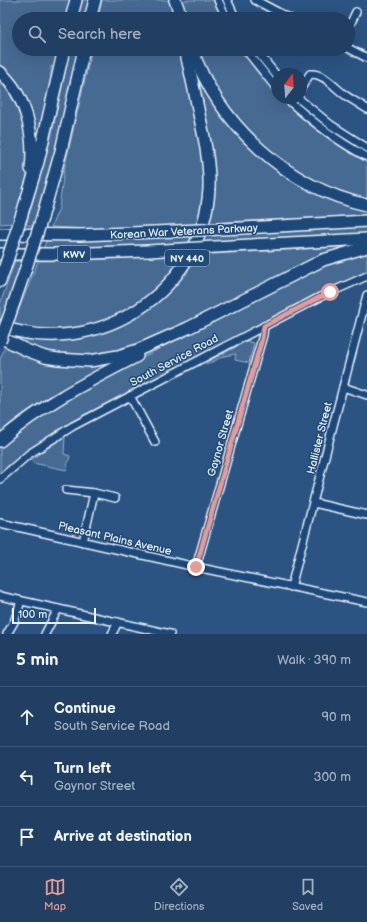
<!DOCTYPE html>
<meta charset="utf-8">
<style>
:root{--surface:#203f62;--page:#2d4a6b;--text:#f1f3f6;--muted:#a2afbe;--line:#3d5877;--accent:#e69b98}
body{margin:0;font-family:"Balsamiq Sans",sans-serif;background:var(--page);color:var(--text)}
.compass{position:absolute;left:271px;top:68px;width:36px;height:36px;border-radius:50%;background:var(--surface);box-shadow:0 4px 16px #0002;rotate:17deg}
.scale{position:absolute;left:12px;bottom:10px;width:84px;box-sizing:border-box;padding-left:4px;border:2px solid #e8f1f8;border-top:0;font-size:11px;line-height:14px;white-space:nowrap;color:#e8f1f8;-webkit-text-stroke:3px #1f4a7a;paint-order:stroke}
.stop{position:absolute;width:12px;height:12px;margin:-9px;border:3px solid #e69b98;border-radius:50%;background:#fff}
.stop.end{background:#e69b98;border-color:#fff;box-shadow:0 1px 4px #0008}
.list{margin:0;padding:0;list-style:none}
h2{display:flex;justify-content:space-between;align-items:center;height:52px;margin:0;padding:0 16px;font-size:17px}
h2 small{font-size:13px;font-weight:400;color:var(--muted)}
.list li{display:grid;grid-template-columns:26px 1fr auto;gap:12px;align-items:center;box-sizing:border-box;height:60px;padding:0 16px;border-top:1px solid var(--line)}
.list b{display:block;font-size:15px;white-space:nowrap}
.list p{margin:0;font-size:13px;white-space:nowrap;color:var(--muted)}
.list em{font-size:13px;font-style:normal;color:var(--muted)}
.icon{flex:none;width:22px;height:22px;fill:none;stroke:currentColor;stroke-width:2;stroke-linecap:round;stroke-linejoin:round}
.map{position:relative;flex:none;width:367px;height:634px;overflow:hidden}
.search{position:absolute;background:var(--surface);box-shadow:0 4px 16px #0002;left:12px;right:12px;top:12px;height:44px;display:flex;align-items:center;gap:10px;box-sizing:border-box;padding:0 14px;border-radius:22px;color:var(--muted);font-size:15px}
.sheet{height:232px;background:var(--surface)}
nav{display:flex;justify-content:space-around;align-items:center;box-sizing:border-box;height:56px;border-top:1px solid var(--line);background:var(--surface);font-size:11px;color:var(--muted)}
nav a{display:grid;justify-items:center;gap:2px}
nav .on{color:var(--accent)}
.map>svg:first-child{display:block}
.green{fill:#476b93;stroke:#98aec6}
.lines{fill:none;stroke-linecap:round;stroke-linejoin:round}
.minor-casing{stroke:#e8f1f8;stroke-width:10}
.highway-casing{stroke:#e8f1f8;stroke-width:14}
.minor{stroke:#1f4a7a;stroke-width:7}
.highway{stroke:#1f4a7a;stroke-width:11}
.highway-bridge-casing{stroke:#e8f1f8;stroke-width:14;stroke-linecap:butt}
.highway-bridge{stroke:#1f4a7a;stroke-width:11}
.route{stroke:#e69b98;stroke-width:5}
.labels{text-anchor:middle;stroke-width:3;stroke-linejoin:round;paint-order:stroke}
.shield{fill:#1f4a7a;stroke:#acbfd2;stroke-width:1}
.shield-label{font-size:10px;font-weight:bold;fill:#e8f1f8}
.street-label{font-size:11px;fill:#e8f1f8;stroke:#1f4a7a}
</style>
<div class="map">
<svg width="367" height="634" viewBox="0 0 367 634">
<rect width="100%" height="100%" fill="#2b5482"/>
<filter id="ink" filterUnits="userSpaceOnUse"><feTurbulence type="fractalNoise" baseFrequency=".025" numOctaves="2"/><feDisplacementMap in="SourceGraphic" scale="8" xChannelSelector="R" yChannelSelector="G"/><feConvolveMatrix kernelMatrix="1 2 1 2 8 2 1 2 1" color-interpolation-filters="sRGB"/></filter>
<g filter="url(#ink)">
<!-- green -->
<g class="green">
<polygon points="0,0 70,0 66,19 19,19 19,49 59,49 53,75 52,66 51,66 51,79 37,148 34,137 0,69"/>
<polygon points="81,0 90,0 85,19 77,19"/>
<polygon points="102,0 171,0 175,19 98,19"/>
<polygon points="181,0 215,0 224,19 185,19"/>
<polygon points="70,49 79,49 57,143 35,226 26,225 51,138"/>
<polygon points="92,49 181,49 206,169 199,224 92,229 51,227 59,208 64,170"/>
<path d="M195,49H242L265,79L277,93V98H282C308,123 336,142 367,160V201L324,188L261,147L224,105Z"/>
<polygon points="190,57 260,152 367,208 367,215 207,223 209,213"/>
<polygon points="0,77 12,93 24,123 29,162 27,177 14,223 0,224"/>
<polygon points="367,226 367,235 199,243 203,235"/>
<polygon points="195,235 192,244 42,252 47,239"/>
<polygon points="359,246 137,348 94,358 38,352 15,339 20,337 95,333 182,273 186,275 195,255"/>
<polygon points="367,252 367,272 327,289 78,418 36,445 0,473 0,447 34,419 105,377 314,268"/>
<polygon points="186,255 151,297 110,321 64,332 12,327 38,261 89,260"/>
<polygon points="15,261 24,261 2,323 0,323 0,304"/>
<polygon points="249,340 249,342 254,343 249,363 235,360 236,354 224,356 206,365 207,362"/>
<polygon points="6,344 29,355 127,357 0,437 0,359"/>
<polygon points="65,436 64,454 70,456 66,470 33,463 31,460"/>
</g>
<g class="lines">
<defs>
<g id="minor">
<polyline points="218,0 227,19"/>
<polyline points="227,0 236,19"/>
<polyline points="255,0 291,19"/>
<polyline points="348,29 356,12"/>
<polyline points="348,48 367,58"/>
<polyline points="245,49 277,89"/>
<polyline points="255,49 277,76"/>
<path d="M301,88L310,74C324,73 334,87 345,95C352,100 360,104 367,109"/>
<path d="M286,98C311,121 337,141 367,157"/>
<polyline points="298,98 331,125 367,148"/>
<polyline points="343,387 367,395"/>
<polyline points="130,396 155,442"/>
<polyline points="0,479 29,454 73,426 320,297 367,276"/>
<polyline points="66,490 94,493"/>
<polyline points="314,503 367,515"/>
<polyline points="0,523 196,567 367,602"/>
<polyline points="83,542 94,493 115,498"/>
<polyline points="196,567 263,335 264,326"/>
<polyline points="291,587 367,295"/>
<polyline points="0,596 170,634"/>
<polyline points="7,634 14,622 21,601"/>
<polyline points="45,634 58,609"/>
<polyline points="112,634 118,622"/>
</g>
<g id="highway">
<polyline points="175,0 182,19"/>
<polyline points="71,19 76,0"/>
<polyline points="90,19 95,0"/>
<path d="M192,49C219,125 288,188 367,205"/>
<path d="M0,72C26,95 35,135 31,169"/>
<polyline points="21,217 38,162 64,49"/>
<polyline points="42,218 61,151 84,49"/>
<polyline points="243,228 367,221"/>
<polyline points="0,234 80,235 155,232"/>
<polyline points="232,246 367,239"/>
<polyline points="0,254 62,254 148,251"/>
<polyline points="0,281 5,267"/>
<polyline points="9,317 26,268"/>
<path d="M0,326C96,361 203,292 209,189C210,164 205,139 199,114C195,93 190,71 185,49"/>
<polyline points="0,337 26,350 45,357 58,359 90,361 118,356 138,350 188,328 323,260 367,247"/>
<path d="M0,441C41,405 89,381 137,356"/>
</g>
</defs>
<!-- minor casing -->
<use href="#minor" class="minor-casing"/>
<!-- highway casing -->
<use href="#highway" class="highway-casing"/>
<!-- minor -->
<use href="#minor" class="minor"/>
<!-- highway -->
<use href="#highway" class="highway"/>
<defs>
<g id="highway-bridge">
<polyline points="155,232 243,228"/>
<polyline points="148,251 232,246"/>
<polyline points="5,267 21,217"/>
<polyline points="26,268 42,218"/>
<polyline points="0,341 9,317"/>
</g>
</defs>
<!-- highway-bridge casing -->
<use href="#highway-bridge" class="highway-bridge-casing"/>
<!-- highway-bridge -->
<use href="#highway-bridge" class="highway-bridge"/>
</g>
</g>
<g class="lines" filter="url(#ink)">
<!-- route -->
<polyline class="route" points="196,567 262,339 264,326 330,292"/>
</g>
<g class="labels">
<!-- shield labels -->
<g class="shield">
<rect x="58" y="246" width="32" height="16" rx="3"/>
<rect x="165" y="250" width="44" height="16" rx="3"/>
</g>
<g class="shield-label">
<text x="74" y="258">KWV</text>
<text x="187" y="262">NY 440</text>
</g>
<!-- street labels -->
<g class="street-label">
<text transform="translate(184 231) rotate(-3)" y="4">Korean War Veterans Parkway</text>
<text transform="translate(174 360) rotate(-28)" y="4">South Service Road</text>
<text transform="translate(319 438) rotate(-76)" y="4">Hallister Street</text>
<text transform="translate(220 443) rotate(-74)" y="4">Gaynor Street</text>
<text transform="translate(115 538) rotate(13)" y="4">Pleasant Plains Avenue</text>
</g>
</g>
</svg>
<svg class="compass" viewBox="-18 -18 36 36"><path d="M0-13l5 13h-10z" fill="#e53935"/><path d="M0 13l5-13h-10z" fill="#a2afbe"/></svg>
<div class="scale">100 m</div>
<div class="stop" style="left:330px;top:292px"></div>
<div class="stop end" style="left:196px;top:567px"></div>
<div class="search"><svg class="icon" aria-label="search" viewBox="0 0 24 24"><circle cx="10" cy="10" r="6"/><path d="M15 15l6 6"/></svg>Search here</div>
</div>
<section class="sheet">
<h2>5 min<small>Walk · 390 m</small></h2>
<ul class="list">
<li><svg class="icon" aria-label="ahead" viewBox="0 0 24 24"><path d="M12 20V5M6 11l6-6 6 6"/></svg><div><b>Continue</b><p>South Service Road</p></div><em>90 m</em></li>
<li><svg class="icon" aria-label="left" viewBox="0 0 24 24"><path d="M17 20v-9H6M10 6l-5 5 5 5"/></svg><div><b>Turn left</b><p>Gaynor Street</p></div><em>300 m</em></li>
<li><svg class="icon" aria-label="arrive" viewBox="0 0 24 24"><path d="M6 21V4h12l-3 4 3 4H6"/></svg><div><b>Arrive at destination</b></div></li>
</ul>
</section>
<nav>
<a class="on"><svg class="icon" aria-label="map" viewBox="0 0 24 24"><path d="M3 6l6-2 6 2 6-2v14l-6 2-6-2-6 2zM9 4v14M15 6v14"/></svg>Map</a>
<a><svg class="icon" aria-label="directions" viewBox="0 0 24 24"><path d="M12 3l9 9-9 9-9-9zM9 14v-3h6M13 9l2 2-2 2"/></svg>Directions</a>
<a><svg class="icon" aria-label="saved" viewBox="0 0 24 24"><path d="M7 4h10v16l-5-4-5 4z"/></svg>Saved</a>
</nav>
